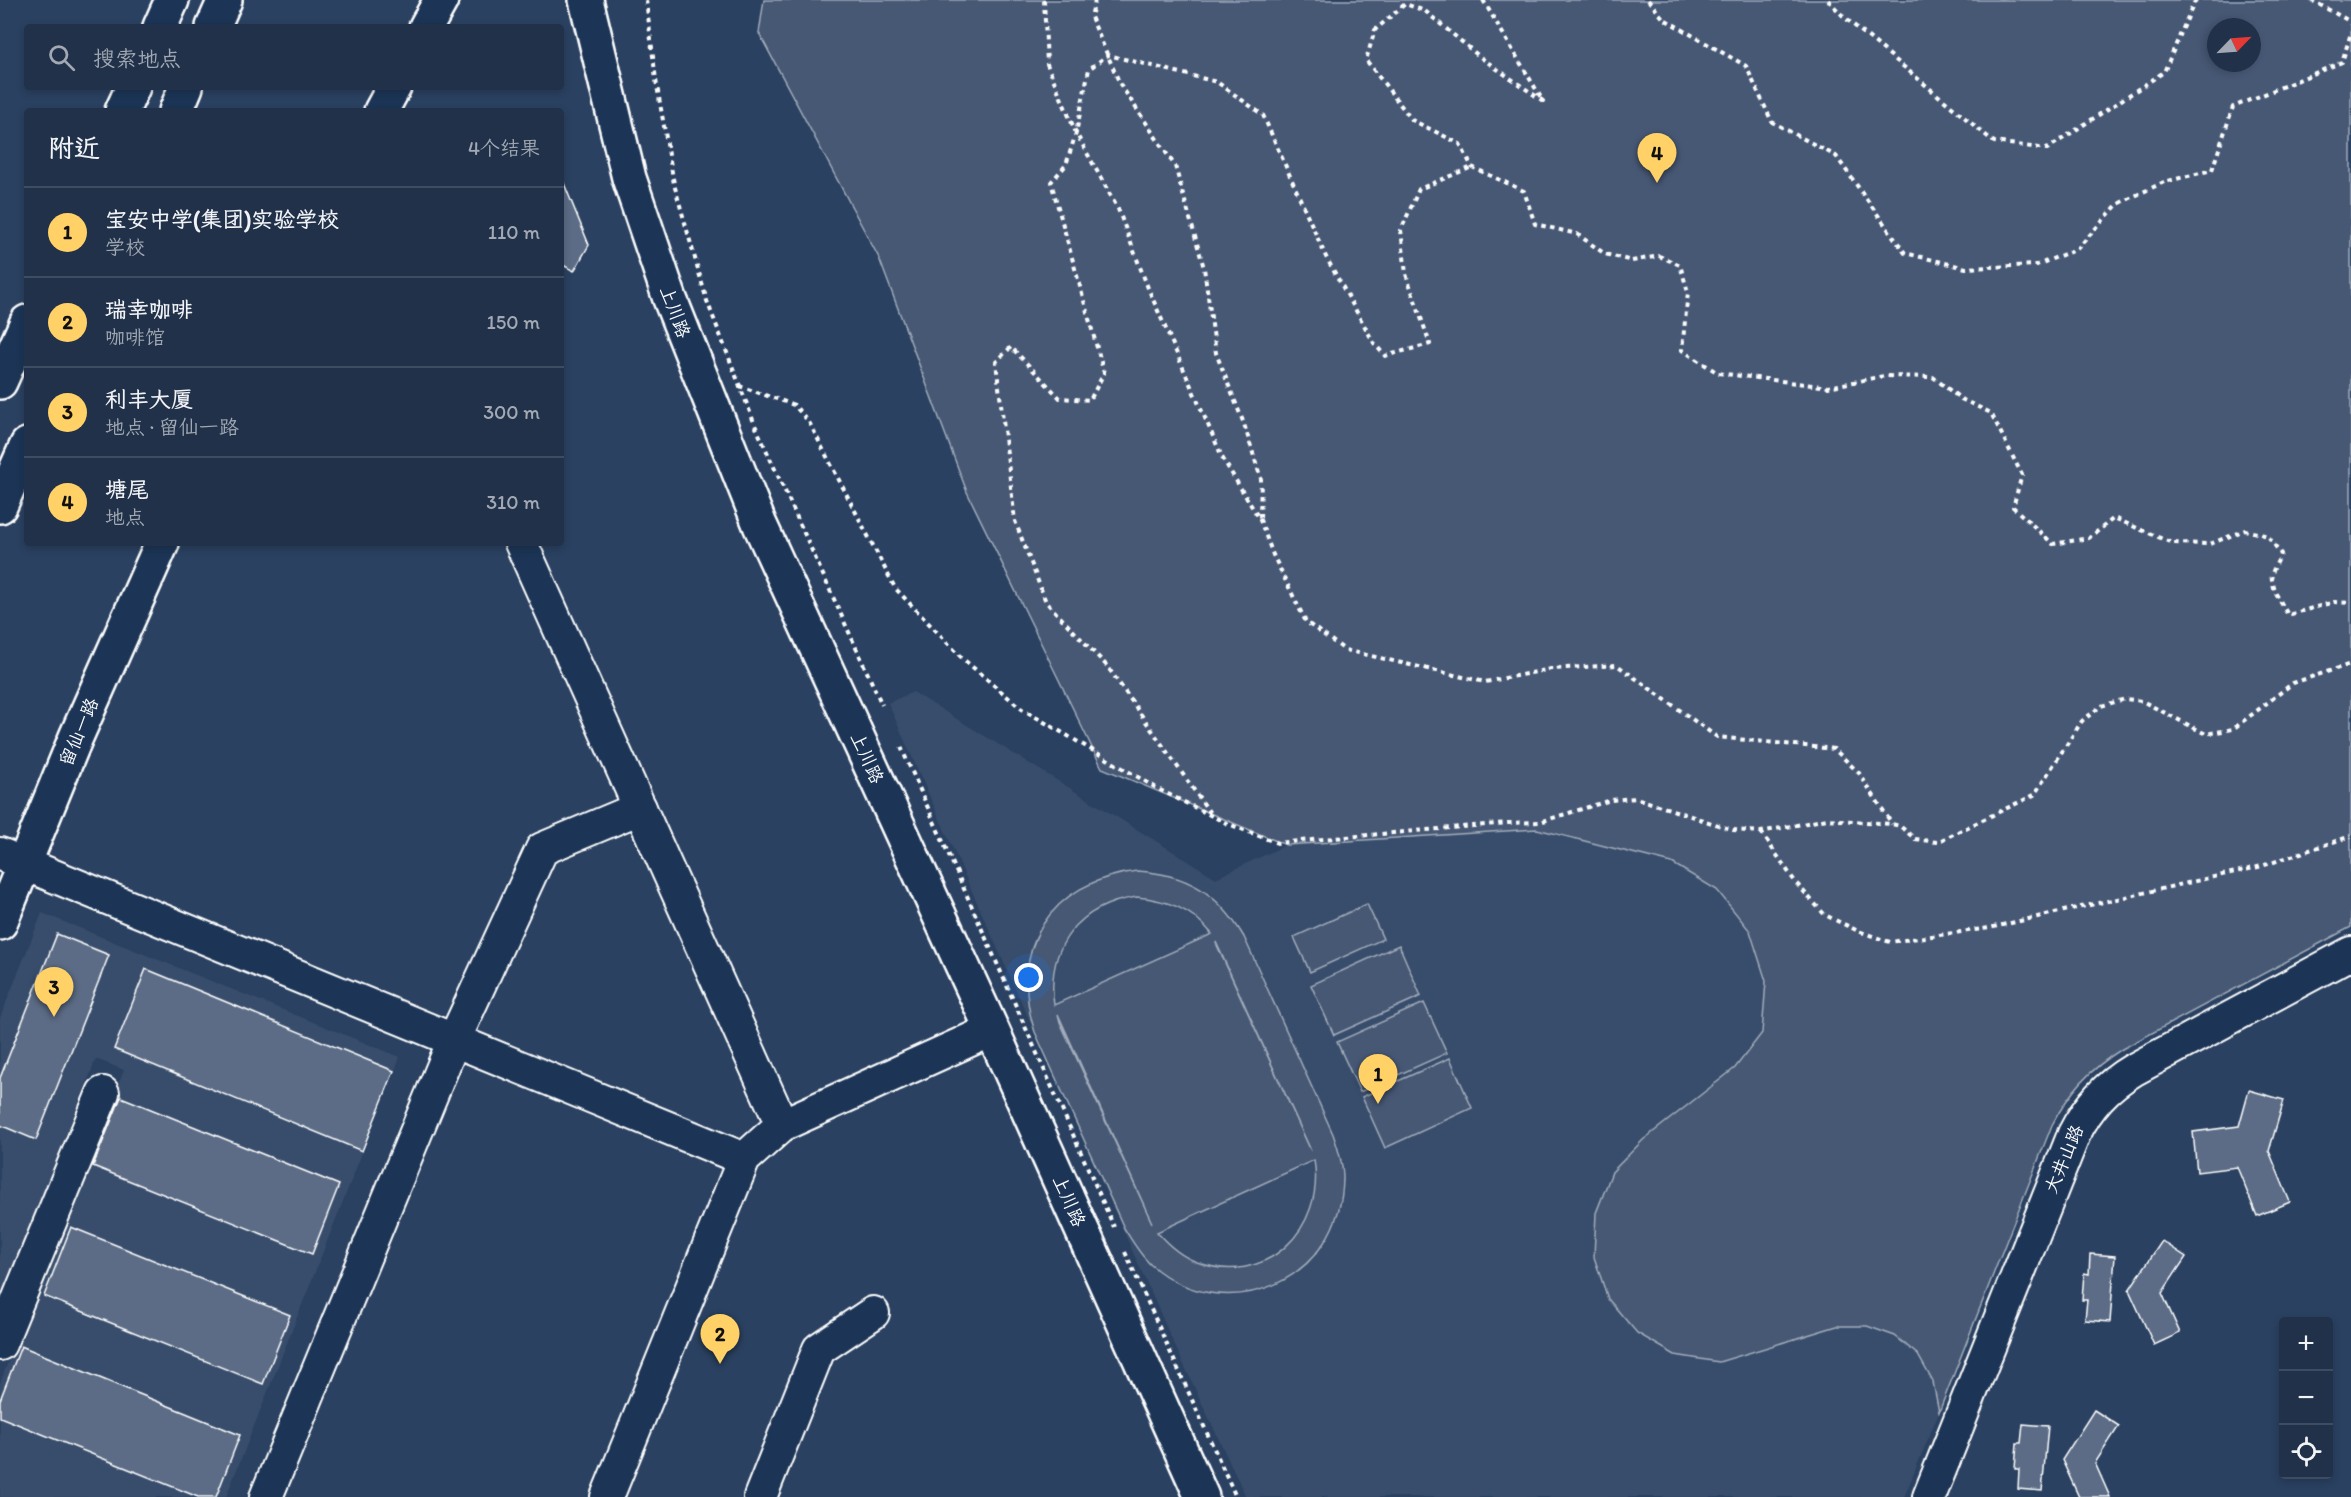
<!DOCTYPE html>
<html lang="zh">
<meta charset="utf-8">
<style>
:root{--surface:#203149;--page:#283950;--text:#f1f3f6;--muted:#a2a9b4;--line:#3d4c61;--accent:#ffd166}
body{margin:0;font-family:Itim,"LXGW WenKai TC",sans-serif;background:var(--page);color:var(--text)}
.controls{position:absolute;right:18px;bottom:18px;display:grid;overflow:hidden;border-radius:6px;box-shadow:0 3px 9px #0003}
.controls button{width:54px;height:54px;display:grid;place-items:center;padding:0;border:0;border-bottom:2px solid var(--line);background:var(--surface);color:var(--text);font:30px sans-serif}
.compass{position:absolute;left:2207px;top:18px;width:54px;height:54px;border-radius:50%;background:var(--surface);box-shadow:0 3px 9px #0003;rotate:65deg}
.you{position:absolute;left:1029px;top:978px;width:21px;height:21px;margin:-15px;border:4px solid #fff;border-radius:50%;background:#1a73e8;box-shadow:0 0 0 9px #1a73e833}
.badge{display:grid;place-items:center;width:39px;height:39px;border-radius:50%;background:var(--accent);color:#111;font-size:20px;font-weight:700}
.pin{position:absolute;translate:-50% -50px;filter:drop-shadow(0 2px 3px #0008)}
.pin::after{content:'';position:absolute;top:32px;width:21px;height:18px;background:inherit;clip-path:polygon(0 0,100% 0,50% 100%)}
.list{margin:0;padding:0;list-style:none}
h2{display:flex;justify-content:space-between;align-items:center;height:78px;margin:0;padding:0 24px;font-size:26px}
h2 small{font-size:20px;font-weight:400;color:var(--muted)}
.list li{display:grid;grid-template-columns:39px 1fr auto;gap:18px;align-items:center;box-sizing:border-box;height:90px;padding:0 24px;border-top:2px solid var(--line)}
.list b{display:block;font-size:22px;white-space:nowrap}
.list p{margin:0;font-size:20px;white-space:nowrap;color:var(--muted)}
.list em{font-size:20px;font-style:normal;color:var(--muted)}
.icon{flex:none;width:33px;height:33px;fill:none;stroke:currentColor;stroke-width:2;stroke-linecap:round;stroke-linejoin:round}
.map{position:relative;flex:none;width:2351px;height:1497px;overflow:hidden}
.search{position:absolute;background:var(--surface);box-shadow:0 3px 9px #0003;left:24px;top:24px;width:540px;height:66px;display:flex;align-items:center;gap:15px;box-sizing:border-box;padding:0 21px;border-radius:6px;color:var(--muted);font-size:22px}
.panel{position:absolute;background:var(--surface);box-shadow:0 3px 9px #0003;left:24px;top:108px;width:540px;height:438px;border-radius:6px}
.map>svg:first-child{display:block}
.built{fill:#394e6c}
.green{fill:#465975;stroke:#a2acba;stroke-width:1.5;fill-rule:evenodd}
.building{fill:#5b6c86;stroke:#fff;stroke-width:1.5}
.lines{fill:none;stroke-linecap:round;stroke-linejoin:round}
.minor-casing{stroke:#fff;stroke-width:36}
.major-casing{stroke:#fff;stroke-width:38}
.highway-casing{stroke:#fff;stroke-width:38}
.path{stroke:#fff;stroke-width:4;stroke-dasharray:4.5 4.5;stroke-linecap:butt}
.minor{stroke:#1d3557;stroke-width:32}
.major{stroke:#1d3557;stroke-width:33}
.highway{stroke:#1d3557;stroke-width:33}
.labels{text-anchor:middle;stroke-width:4.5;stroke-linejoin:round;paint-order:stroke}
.street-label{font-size:18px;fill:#fff;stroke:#1d3557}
</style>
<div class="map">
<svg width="2351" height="1497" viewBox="0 0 2351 1497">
<rect width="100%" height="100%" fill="#2a4161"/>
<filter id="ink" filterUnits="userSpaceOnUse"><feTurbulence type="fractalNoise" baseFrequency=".0167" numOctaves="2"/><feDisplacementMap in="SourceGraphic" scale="12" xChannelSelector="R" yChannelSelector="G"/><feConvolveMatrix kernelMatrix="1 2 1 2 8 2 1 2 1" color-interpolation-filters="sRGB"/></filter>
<g filter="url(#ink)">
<!-- built -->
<g class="built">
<polygon points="913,692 1216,878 1286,845 1537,829 1672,863 1718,890 1750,931 1766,981 1762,1033 1735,1068 1643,1140 1596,1213 1594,1257 1608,1299 1637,1333 1719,1362 1837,1326 1867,1326 1895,1336 1918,1355 1933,1382 1939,1412 1904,1497 1246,1497 1170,1335 888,703"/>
<polygon points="42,913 400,1057 226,1497 0,1497 0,1383 124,1070 96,1059 0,1303 0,1018"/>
</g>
<!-- green -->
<g class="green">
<path d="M764,0H2351V927L2122,1049C2090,1069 2069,1092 2052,1125L1939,1412L1933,1382L1918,1355L1895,1336L1867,1326H1837L1719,1362L1675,1355L1637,1333L1608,1299L1594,1257L1596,1213L1612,1172L1643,1140L1735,1068L1762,1033L1766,981L1750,931L1717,890L1672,863L1537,829L1286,845L1102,768L967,492L879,258L759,33ZM2216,27H2252V63H2216Z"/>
<path d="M1137,871C1188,874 1218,893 1244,937L1333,1134C1338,1148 1343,1163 1343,1178C1342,1279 1228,1331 1151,1265C1140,1255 1132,1241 1124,1228L1035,1032C1008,949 1049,882 1137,871ZM1137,897C1168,900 1193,910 1212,934L1054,1005C1046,946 1079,905 1137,897ZM1216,942L1308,1144L1311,1151L1216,943ZM1058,1014L1152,1223L1060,1022ZM1314,1160C1326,1228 1265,1289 1197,1262C1180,1256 1168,1245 1157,1232Z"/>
<polygon points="1367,904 1383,939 1310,972 1294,937"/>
<polygon points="1399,945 1421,996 1334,1035 1311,985"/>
<polygon points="1424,1003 1447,1053 1360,1092 1337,1042"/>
<polygon points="1450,1058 1472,1108 1385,1148 1362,1097"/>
</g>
<!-- building -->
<g class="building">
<polygon points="561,176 589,245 574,271 561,264"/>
<polygon points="57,934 109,955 36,1140 0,1125 0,1078"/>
<polygon points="146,969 394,1071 362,1151 114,1049"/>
<polygon points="2249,1090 2284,1100 2269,1151 2290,1202 2257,1216 2237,1167 2197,1172 2193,1132 2239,1126"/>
<polygon points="121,1097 339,1185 312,1254 93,1166"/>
<polygon points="71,1227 290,1315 263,1384 44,1296"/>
<polygon points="2162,1241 2186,1257 2162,1293 2180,1333 2154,1345 2129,1290"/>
<polygon points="2090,1254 2115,1256 2110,1322 2085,1320 2087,1300 2082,1300 2084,1273 2089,1274"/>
<polygon points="21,1346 240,1435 216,1497 198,1497 0,1417 0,1400"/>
<polygon points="2094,1410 2119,1426 2095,1463 2110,1497 2079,1497 2062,1460"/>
<polygon points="2023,1424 2048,1426 2042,1491 2018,1489 2019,1469 2015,1469 2017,1443 2021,1443"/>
</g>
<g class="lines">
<defs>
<g id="minor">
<polyline points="521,543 782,1125"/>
<polyline points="0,854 744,1159"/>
<polyline points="0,1344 103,1093"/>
<polyline points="266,1497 454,1040 542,849 640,808"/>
<polyline points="607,1497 744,1159 782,1125 992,1030"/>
<polyline points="760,1497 819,1349 873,1313"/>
<path d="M1929,1497L2074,1134C2088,1106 2106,1086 2133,1070L2351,953"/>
</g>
<g id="major">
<polyline points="586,0 629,178 670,299 760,525 992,1030 1202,1497"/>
<polyline points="426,27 441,0"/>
<polyline points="381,111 394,87"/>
<polyline points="0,923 76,737 162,543"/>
</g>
<g id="highway">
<polyline points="160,27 172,0"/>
<polyline points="213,27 225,0"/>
<polyline points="122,111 133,87"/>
<polyline points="176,111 186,87"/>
<polyline points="0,382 27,322"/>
<polyline points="0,506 27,445"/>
</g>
</defs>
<!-- minor casing -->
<use href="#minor" class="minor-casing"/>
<!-- major casing -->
<use href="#major" class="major-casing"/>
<!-- highway casing -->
<use href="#highway" class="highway-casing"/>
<!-- path -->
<g class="path">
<polyline points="646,0 656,80 674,184 707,301 755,425 882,705"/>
<polyline points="1044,0 1047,64 1076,133 1118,209 1148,288 1223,459 1260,520 1273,555 1306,622 1345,650 1485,682 1551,669 1617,665 1717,737 1834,749 1859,773 1892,824"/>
<polyline points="1095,0 1091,17 1120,84 1175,166 1204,268 1216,353 1244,424 1261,479 1260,519"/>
<polyline points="1483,0 1543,101 1480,57 1425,11 1405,4 1375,30 1366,60 1412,120 1460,144 1472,167 1524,191 1535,224 1577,234 1605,254 1632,261 1659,256 1680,265 1688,292 1682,350 1718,373 1828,387 1884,376 1933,377 1961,399 1991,413 2022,475 2013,507 2053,544 2089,538 2114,518 2172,543 2210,544 2245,530 2268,536 2281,554 2271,575 2275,592 2288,615 2334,602 2351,603"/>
<polyline points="1648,0 1664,19 1746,66 1772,122 1836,156 1905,253 1966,268 2037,265 2077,249 2118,204 2164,182 2212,170 2233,107 2342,62 2351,33"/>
<polyline points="1828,0 1844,17 1994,142 2047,149 2164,72 2194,3 2198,0"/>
<polyline points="2311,0 2351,22"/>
<polyline points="739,386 794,405 809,422 895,588 963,659 1022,709 1160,790 1226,823 1277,843 1508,823 1540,822 1611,800 1636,798 1733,830 1761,832 1827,819 1892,824 1900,826 1915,839 1937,842 2034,795 2082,721 2101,706 2125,699 2142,701 2206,734 2233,729 2293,683 2351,664"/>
<polyline points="901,747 1114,1227"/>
<polyline points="1210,813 1107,666 1046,602 1015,521 996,362 1011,347 1060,398 1090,400 1104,373 1051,182 1066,165 1076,133 1089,69 1108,55 1217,82 1263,115 1326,257 1374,343 1385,356 1430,344 1406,274 1401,230 1419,189 1472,167"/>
<polyline points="1761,832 1796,883 1825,915 1858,931 1890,942 1989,928 2262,866 2351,836"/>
<polyline points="1125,1252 1236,1497"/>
</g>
<!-- minor -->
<use href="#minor" class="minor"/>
<!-- major -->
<use href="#major" class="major"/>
<!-- highway -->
<use href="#highway" class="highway"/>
</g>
</g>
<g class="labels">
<!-- street labels -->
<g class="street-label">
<text transform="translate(675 312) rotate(69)" y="6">上川路</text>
<text transform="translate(79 732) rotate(-67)" y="6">留仙一路</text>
<text transform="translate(867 758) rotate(65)" y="6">上川路</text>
<text transform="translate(2064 1159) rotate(-67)" y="6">大井山路</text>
<text transform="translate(1069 1201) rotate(66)" y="6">上川路</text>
</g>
</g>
</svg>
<div class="controls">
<button>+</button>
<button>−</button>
<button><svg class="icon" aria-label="locate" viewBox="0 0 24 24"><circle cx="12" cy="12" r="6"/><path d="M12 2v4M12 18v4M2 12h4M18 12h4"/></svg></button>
</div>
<svg class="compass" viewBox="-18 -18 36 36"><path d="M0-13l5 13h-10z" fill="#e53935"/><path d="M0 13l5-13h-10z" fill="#a2a9b4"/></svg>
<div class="you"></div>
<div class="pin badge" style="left:1378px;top:1104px">1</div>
<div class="pin badge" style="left:720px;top:1364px">2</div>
<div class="pin badge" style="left:54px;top:1017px">3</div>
<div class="pin badge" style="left:1657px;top:183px">4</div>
<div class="search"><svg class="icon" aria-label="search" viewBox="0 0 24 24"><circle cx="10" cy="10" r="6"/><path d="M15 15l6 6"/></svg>搜索地点</div>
<section class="panel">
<h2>附近<small>4个结果</small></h2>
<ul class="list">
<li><span class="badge">1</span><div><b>宝安中学(集团)实验学校</b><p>学校</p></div><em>110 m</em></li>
<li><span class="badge">2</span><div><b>瑞幸咖啡</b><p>咖啡馆</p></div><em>150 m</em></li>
<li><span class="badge">3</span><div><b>利丰大厦</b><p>地点 · 留仙一路</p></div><em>300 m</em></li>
<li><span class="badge">4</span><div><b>塘尾</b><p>地点</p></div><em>310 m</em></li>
</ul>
</section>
</div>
